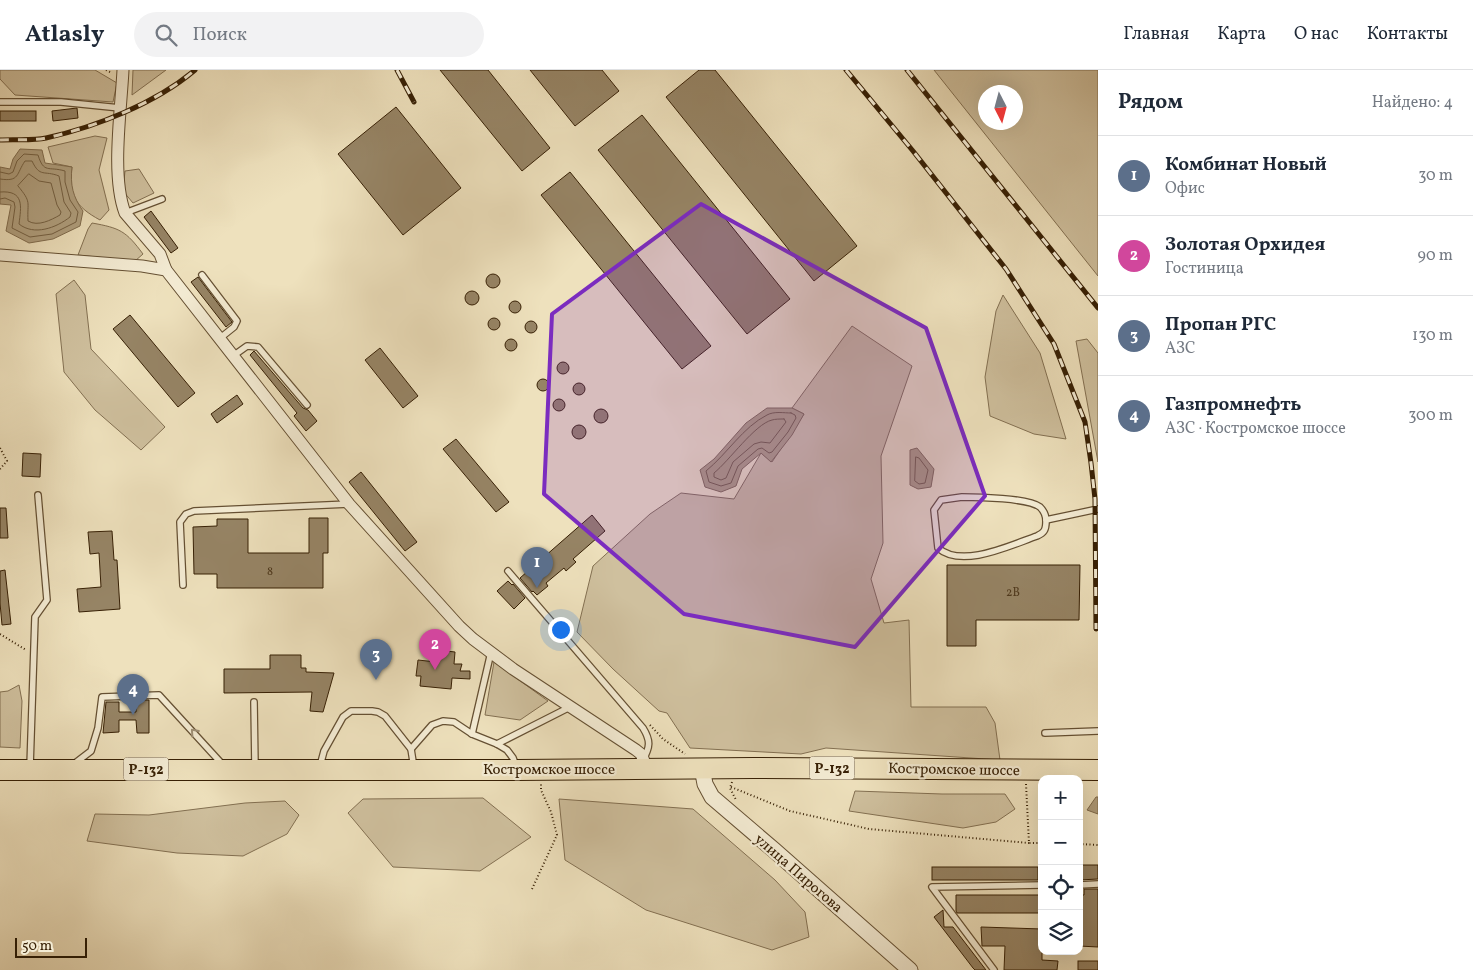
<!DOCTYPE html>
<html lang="ru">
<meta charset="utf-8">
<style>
:root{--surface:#fff;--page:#f2f2f3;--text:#1f2937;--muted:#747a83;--line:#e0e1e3;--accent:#8f2418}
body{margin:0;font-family:Vollkorn,serif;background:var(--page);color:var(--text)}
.controls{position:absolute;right:15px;bottom:15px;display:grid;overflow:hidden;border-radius:10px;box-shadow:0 5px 20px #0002}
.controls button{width:45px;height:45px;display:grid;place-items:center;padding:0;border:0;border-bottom:1px solid var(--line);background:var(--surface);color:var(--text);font:25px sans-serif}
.compass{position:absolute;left:978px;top:15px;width:45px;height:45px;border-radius:50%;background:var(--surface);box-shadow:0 5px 20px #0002;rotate:174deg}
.scale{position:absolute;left:15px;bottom:12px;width:72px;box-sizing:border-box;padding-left:5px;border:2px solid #372005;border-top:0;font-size:14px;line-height:18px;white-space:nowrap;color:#372005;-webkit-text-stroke:4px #f4ecd4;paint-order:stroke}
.you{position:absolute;left:560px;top:559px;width:18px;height:18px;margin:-12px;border:4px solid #fff;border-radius:50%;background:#1a73e8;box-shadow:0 0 0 8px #1a73e833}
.badge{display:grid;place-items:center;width:32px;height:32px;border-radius:50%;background:var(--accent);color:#fff;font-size:16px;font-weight:700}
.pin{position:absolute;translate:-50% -41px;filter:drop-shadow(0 1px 2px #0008)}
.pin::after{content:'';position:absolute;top:26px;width:18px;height:15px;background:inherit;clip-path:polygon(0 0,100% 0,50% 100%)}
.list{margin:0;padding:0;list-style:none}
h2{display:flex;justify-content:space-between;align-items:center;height:65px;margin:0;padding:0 20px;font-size:21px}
h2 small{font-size:16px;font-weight:400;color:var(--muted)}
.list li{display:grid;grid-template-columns:32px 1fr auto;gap:15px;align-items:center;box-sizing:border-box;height:80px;padding:0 20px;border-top:1px solid var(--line)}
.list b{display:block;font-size:19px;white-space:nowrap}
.list p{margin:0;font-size:16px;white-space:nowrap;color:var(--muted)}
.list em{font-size:16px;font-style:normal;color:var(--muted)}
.icon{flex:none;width:28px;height:28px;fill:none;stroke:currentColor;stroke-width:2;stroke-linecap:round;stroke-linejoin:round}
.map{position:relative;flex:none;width:1098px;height:900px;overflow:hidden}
header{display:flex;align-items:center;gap:30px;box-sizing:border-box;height:70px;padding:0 25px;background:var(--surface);border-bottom:1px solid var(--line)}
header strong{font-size:24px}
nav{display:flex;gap:28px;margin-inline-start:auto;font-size:18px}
.search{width:350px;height:45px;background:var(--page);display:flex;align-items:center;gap:12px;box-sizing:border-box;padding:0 18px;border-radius:28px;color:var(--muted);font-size:19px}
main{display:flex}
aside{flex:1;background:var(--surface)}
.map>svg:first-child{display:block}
.green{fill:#cfc09e;stroke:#837052;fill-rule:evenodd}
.water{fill:#b09f7e;stroke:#806c4e}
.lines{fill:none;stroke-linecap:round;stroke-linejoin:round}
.shore{stroke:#746042;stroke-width:1}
.building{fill:#968465;stroke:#372005}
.service-casing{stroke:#655033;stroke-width:8}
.minor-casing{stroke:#655033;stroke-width:13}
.tertiary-casing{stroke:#655033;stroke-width:17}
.trunk-casing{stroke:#372005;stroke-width:22}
.path{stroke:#372005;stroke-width:2;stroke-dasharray:1 2.5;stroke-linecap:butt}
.service{stroke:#f4ecd4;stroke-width:5.5}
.minor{stroke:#f4ecd4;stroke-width:11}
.tertiary{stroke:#f4ecd4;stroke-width:15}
.trunk{stroke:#eee1bd;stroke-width:20}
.rail-casing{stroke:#372005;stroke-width:5}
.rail{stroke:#f4ecd4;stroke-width:3;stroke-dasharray:9;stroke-linecap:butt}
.oneway{stroke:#9f9077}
.marked{fill:#7b2cbf;fill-opacity:0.2;stroke:#7b2cbf;stroke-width:4;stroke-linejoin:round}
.labels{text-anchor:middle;stroke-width:4.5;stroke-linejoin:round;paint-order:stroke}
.number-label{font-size:12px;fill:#4f391d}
.shield{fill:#f4ecd4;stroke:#705d43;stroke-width:1}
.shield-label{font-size:14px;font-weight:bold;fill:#372005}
.street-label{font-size:15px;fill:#372005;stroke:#f4ecd4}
</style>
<header>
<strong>Atlasly</strong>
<div class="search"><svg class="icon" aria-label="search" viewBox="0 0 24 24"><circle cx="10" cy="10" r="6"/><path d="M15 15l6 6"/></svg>Поиск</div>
<nav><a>Главная</a><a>Карта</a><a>О нас</a><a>Контакты</a></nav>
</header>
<main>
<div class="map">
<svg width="1098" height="900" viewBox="0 0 1098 900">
<rect width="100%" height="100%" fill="#eee1bd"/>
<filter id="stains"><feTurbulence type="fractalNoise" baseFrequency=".004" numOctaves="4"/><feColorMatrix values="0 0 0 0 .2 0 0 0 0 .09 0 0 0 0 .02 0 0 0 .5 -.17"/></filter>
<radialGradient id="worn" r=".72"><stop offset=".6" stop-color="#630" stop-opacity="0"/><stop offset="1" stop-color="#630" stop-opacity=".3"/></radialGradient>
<!-- green -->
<g class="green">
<polygon points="0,0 95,0 117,13 113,32 15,25 0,9"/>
<polygon points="133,0 166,0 132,25"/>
<path d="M934,0H1098V206ZM986,22H1016V52H986Z"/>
<path d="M95,66L107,68L99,100L109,140L100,150C76,137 68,125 72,97L53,93L48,77Z"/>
<polygon points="139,99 154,123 133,133 123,121 125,101"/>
<path d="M92,153C120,158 126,161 143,184L135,191L78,185L88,159Z"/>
<polygon points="74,210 85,225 91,279 165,357 141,380 95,340 64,302 56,224"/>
<polygon points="1003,225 1040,283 1066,369 1034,364 990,346 985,307 996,241"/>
<polygon points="852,256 912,296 881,386 883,473 871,509 884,553 909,550 911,637 986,637 995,653 1000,690 826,678 801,684 690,678 667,643 659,641 613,599 577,562 593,496 650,444 681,423 734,429 761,383 772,392 804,344 792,338"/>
<polygon points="1087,269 1098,283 1098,392 1076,271"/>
<polygon points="494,592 548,631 520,650 485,645"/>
<polygon points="19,615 22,631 20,678 0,677 0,622 8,621"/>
<polygon points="855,721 942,724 1005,724 1015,739 996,752 963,758 849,741"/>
<polygon points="483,728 531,767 480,801 393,797 348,743 363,729"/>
<polygon points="559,729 693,739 775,810 805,842 809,867 772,880 646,840 565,790"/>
<polygon points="285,731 299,745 287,764 243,786 177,783 87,771 95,744 149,745 245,733"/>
</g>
<!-- water -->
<g class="water">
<path d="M20,79L42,80L45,93L72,97C70,115 73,127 83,141L80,156L53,169L29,173L6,161L11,135L0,134V97L10,99L13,89Z"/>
<polygon points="767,338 792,338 804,344 792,365 771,392 761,383 742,399 736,416 721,422 705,417 700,400 714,389 746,353"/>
<polygon points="917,378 934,399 931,417 918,419 910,415 910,380"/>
<polygon points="1096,727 1098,727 1098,744 1087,740"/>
</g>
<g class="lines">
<!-- shore -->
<g class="shore">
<path d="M0,102L9,104L13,102L17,91L24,84L38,85C44,104 48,96 65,101V112L70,130L78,142L76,152L52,164L30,167L12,158L15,137L14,132L5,128L0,129"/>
<path d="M29,104L39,111L51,113L57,135L61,142L60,145C51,150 38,157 28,151C27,131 32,133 18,116Z"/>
<path d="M0,109C20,112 16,104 25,91H32C40,108 44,100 59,106L64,132L71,143L70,147C56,158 34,166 19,154C21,137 25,120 0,122"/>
<path d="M791,343L795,345L796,348L788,362L772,382L769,383L762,378L758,379L738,396L731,413L721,416L709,412L706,401C727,384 743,357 767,345C774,341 784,343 791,343Z"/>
<path d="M784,349L786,352L770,373L761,372L754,374L733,392L726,408L721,410L714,407V403C729,391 755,354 772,350C775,349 780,349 784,349Z"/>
<polygon points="916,387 919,388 928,400 925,413 919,414 915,411"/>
</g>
</g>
<!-- building -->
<g class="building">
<polygon points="440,0 488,0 550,78 522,101"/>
<polygon points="530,0 602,0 619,21 575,56"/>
<polygon points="699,0 715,0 857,176 814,211 666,27"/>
<polygon points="396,37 461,118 403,165 338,84"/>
<polygon points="77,38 78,48 53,51 52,41"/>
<rect x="0" y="41" width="36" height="10"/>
<polygon points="642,45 790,229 747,264 598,80"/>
<polygon points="570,102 711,276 682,299 541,125"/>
<polygon points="151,141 178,178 171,183 144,147"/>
<circle cx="493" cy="211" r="7"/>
<polygon points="198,207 232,252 226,257 191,212"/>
<circle cx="472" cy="228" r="7"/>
<circle cx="515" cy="237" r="6"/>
<polygon points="130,245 195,323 178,337 113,259"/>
<circle cx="494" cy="254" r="6"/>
<circle cx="531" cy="257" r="6"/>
<circle cx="511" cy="275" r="6"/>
<polygon points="380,278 418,326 403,338 365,290"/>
<polygon points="254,281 303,338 308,340 317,351 306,361 294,346 297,343 250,285"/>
<circle cx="563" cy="298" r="6"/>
<circle cx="543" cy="315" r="6"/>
<circle cx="579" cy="319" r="6"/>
<polygon points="237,325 243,334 217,353 211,344"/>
<circle cx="559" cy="335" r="6"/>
<circle cx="601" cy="346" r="7"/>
<circle cx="579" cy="362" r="7"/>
<polygon points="456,369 509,432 496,442 443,379"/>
<polygon points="23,383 41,384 40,407 22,406"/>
<polygon points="361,402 417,472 405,481 349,412"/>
<polygon points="0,438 6,438 8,468 0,468"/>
<polygon points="592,445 605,461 573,489 576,492 566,501 564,498 546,513 548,516 537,525 533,521 532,522 520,508"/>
<polygon points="309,448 328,448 328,483 323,483 323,518 217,518 217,504 194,504 193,457 217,456 217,449 248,449 248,483 309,483"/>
<polygon points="112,461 114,490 117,490 120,539 79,542 77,519 101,517 99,483 90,484 88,462"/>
<polygon points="947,495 1080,495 1079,550 976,550 976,576 947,576"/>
<polygon points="5,500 11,554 2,555 0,533 0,501"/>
<polygon points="508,511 512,515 513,514 525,528 514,539 497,521"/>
<polygon points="438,580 455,582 454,594 462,594 460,601 470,601 470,609 452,608 451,619 420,616 421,606 416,606 418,590 436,592"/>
<polygon points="270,585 301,585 301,598 306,598 306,602 334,603 323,642 310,641 312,622 224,623 224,599 270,599"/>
<polygon points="136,630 149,630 149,663 137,663 136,650 119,650 119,662 103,663 106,632 119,632 119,642 136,642"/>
<polygon points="1079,795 1098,795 1098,809 1079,810"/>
<rect x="932" y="797" width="106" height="13"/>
<polygon points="1084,819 1098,819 1098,877 1079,876 1079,825 1084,825"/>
<polygon points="956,825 1042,825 1042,843 957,843 956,841"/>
<polygon points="943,840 944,857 953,857 986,900 975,900 973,898 934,847"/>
<polygon points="981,857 1042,859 1042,890 1058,891 1057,900 1004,900 1005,876 982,876"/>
<rect x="1078" y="891" width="20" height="9"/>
</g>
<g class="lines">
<defs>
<g id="service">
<polyline points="0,32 61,32 120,38"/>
<polyline points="125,143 162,129"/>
<polyline points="202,205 237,251 234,257 219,269"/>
<polyline points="233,286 247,276 258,277 307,335"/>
<path d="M962,427C978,427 1028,428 1040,437C1044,441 1046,446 1046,451C1046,460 1044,463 1037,466C1011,475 962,499 938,478L934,440L941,430Z"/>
<polyline points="1046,450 1098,439"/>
<path d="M508,501L643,658C651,671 650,677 643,690"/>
<polyline points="183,515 180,452 186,444 194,441 349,434"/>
<polyline points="254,632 255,697"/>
<polyline points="1045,663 1098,661"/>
<polyline points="472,664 491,582"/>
<polyline points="497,674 570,637"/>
<polyline points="411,679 432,655 443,651 454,652 472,664 497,674 507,680 513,688 516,696"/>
<polyline points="74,694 91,681 98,658 102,627 159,625 223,695"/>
<polyline points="320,696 324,681 343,647 351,641 372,641 378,642 385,646 411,679 414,698"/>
<polyline points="30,697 35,547 47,530 38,425"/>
<polyline points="1079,815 1098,814"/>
<polyline points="994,900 932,817 1042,815"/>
</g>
<g id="minor">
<path d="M123,0C121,41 111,106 125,143L160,184L166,200"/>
<polyline points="0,185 142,196 166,200 349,434 459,556 473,569 513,599 636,680 641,684 647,698"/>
</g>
<polyline id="tertiary" points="702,698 705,714 712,727 774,780 910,900"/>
<polyline id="trunk" points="0,700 518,700 753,698 1098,700"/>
</defs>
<!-- service casing -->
<use href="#service" class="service-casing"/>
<!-- minor casing -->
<use href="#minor" class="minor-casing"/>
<!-- tertiary casing -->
<use href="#tertiary" class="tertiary-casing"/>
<!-- trunk casing -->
<use href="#trunk" class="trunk-casing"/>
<!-- path -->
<g class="path">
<polyline points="106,0 112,3"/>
<polyline points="0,378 7,391 0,399"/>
<polyline points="0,564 26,580"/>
<polyline points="650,655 663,669 685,684"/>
<polyline points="732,712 730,718 736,730"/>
<polyline points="1026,714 1029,773 1042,773"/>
<polyline points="731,717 790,741 869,759 1029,773"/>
<polyline points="1079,774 1098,775"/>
<polyline points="532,819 557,765 551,742 541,720 541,714"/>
</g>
<!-- service -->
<use href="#service" class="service"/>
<!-- minor -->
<use href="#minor" class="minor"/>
<!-- tertiary -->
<use href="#tertiary" class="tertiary"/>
<!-- trunk -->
<use href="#trunk" class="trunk"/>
<defs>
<g id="rail">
<polyline points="397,0 414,32"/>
<polyline points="846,0 913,81 1006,199 1054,274 1085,352 1091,393 1095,429 1096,559"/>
<polyline points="907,0 1098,238"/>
<path d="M0,70C15,69 32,71 46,68C96,57 156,33 195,0"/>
</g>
</defs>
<!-- rail casing -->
<use href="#rail" class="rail-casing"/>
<!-- rail -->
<use href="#rail" class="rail"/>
</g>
<!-- one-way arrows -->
<defs><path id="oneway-chevron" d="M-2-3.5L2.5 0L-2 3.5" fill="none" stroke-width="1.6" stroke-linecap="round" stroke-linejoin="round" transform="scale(1.25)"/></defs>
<use class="oneway" href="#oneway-chevron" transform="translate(194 662) rotate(-132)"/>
<!-- marked area -->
<path class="marked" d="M701,134L926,258L985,426L855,577L684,544L544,424L552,244Z"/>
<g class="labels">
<!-- number labels -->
<g class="number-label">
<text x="270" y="505">8</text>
<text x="1013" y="526">2В</text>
</g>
<!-- shield labels -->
<g class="shield">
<rect x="809.5" y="686.5" width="45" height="23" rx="4"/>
<rect x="123.5" y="687.5" width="45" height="23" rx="4"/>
</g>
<g class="shield-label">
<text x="832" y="703">Р-132</text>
<text x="146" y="704">Р-132</text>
</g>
<!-- street labels -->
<g class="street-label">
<text x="549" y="704">Костромское шоссе</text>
<text transform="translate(954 699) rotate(1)" y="5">Костромское шоссе</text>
<text transform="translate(799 803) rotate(41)" y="5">улица Пирогова</text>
</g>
</g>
<rect width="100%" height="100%" filter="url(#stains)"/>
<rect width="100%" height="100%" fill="url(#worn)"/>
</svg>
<div class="controls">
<button>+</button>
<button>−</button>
<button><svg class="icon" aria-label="locate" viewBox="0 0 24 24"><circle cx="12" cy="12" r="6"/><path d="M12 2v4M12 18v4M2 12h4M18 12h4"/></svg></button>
<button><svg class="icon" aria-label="layers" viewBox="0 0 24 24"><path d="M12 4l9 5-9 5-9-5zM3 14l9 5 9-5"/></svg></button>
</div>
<svg class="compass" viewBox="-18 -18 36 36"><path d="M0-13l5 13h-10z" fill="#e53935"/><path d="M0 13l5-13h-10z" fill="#747a83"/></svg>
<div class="scale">50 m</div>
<div class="you"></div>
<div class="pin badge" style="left:537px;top:518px;background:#5c6f8a">1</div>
<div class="pin badge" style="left:435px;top:600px;background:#d1479c">2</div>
<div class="pin badge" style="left:376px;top:610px;background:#5c6f8a">3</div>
<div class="pin badge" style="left:133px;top:645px;background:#5c6f8a">4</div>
</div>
<aside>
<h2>Рядом<small>Найдено: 4</small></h2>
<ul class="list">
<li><span class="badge" style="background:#5c6f8a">1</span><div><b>Комбинат Новый</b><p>Офис</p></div><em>30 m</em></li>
<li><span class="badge" style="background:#d1479c">2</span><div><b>Золотая Орхидея</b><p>Гостиница</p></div><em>90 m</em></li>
<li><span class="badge" style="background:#5c6f8a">3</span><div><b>Пропан РГС</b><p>АЗС</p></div><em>130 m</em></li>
<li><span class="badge" style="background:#5c6f8a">4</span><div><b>Газпромнефть</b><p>АЗС · Костромское шоссе</p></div><em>300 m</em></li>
</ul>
</aside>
</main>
